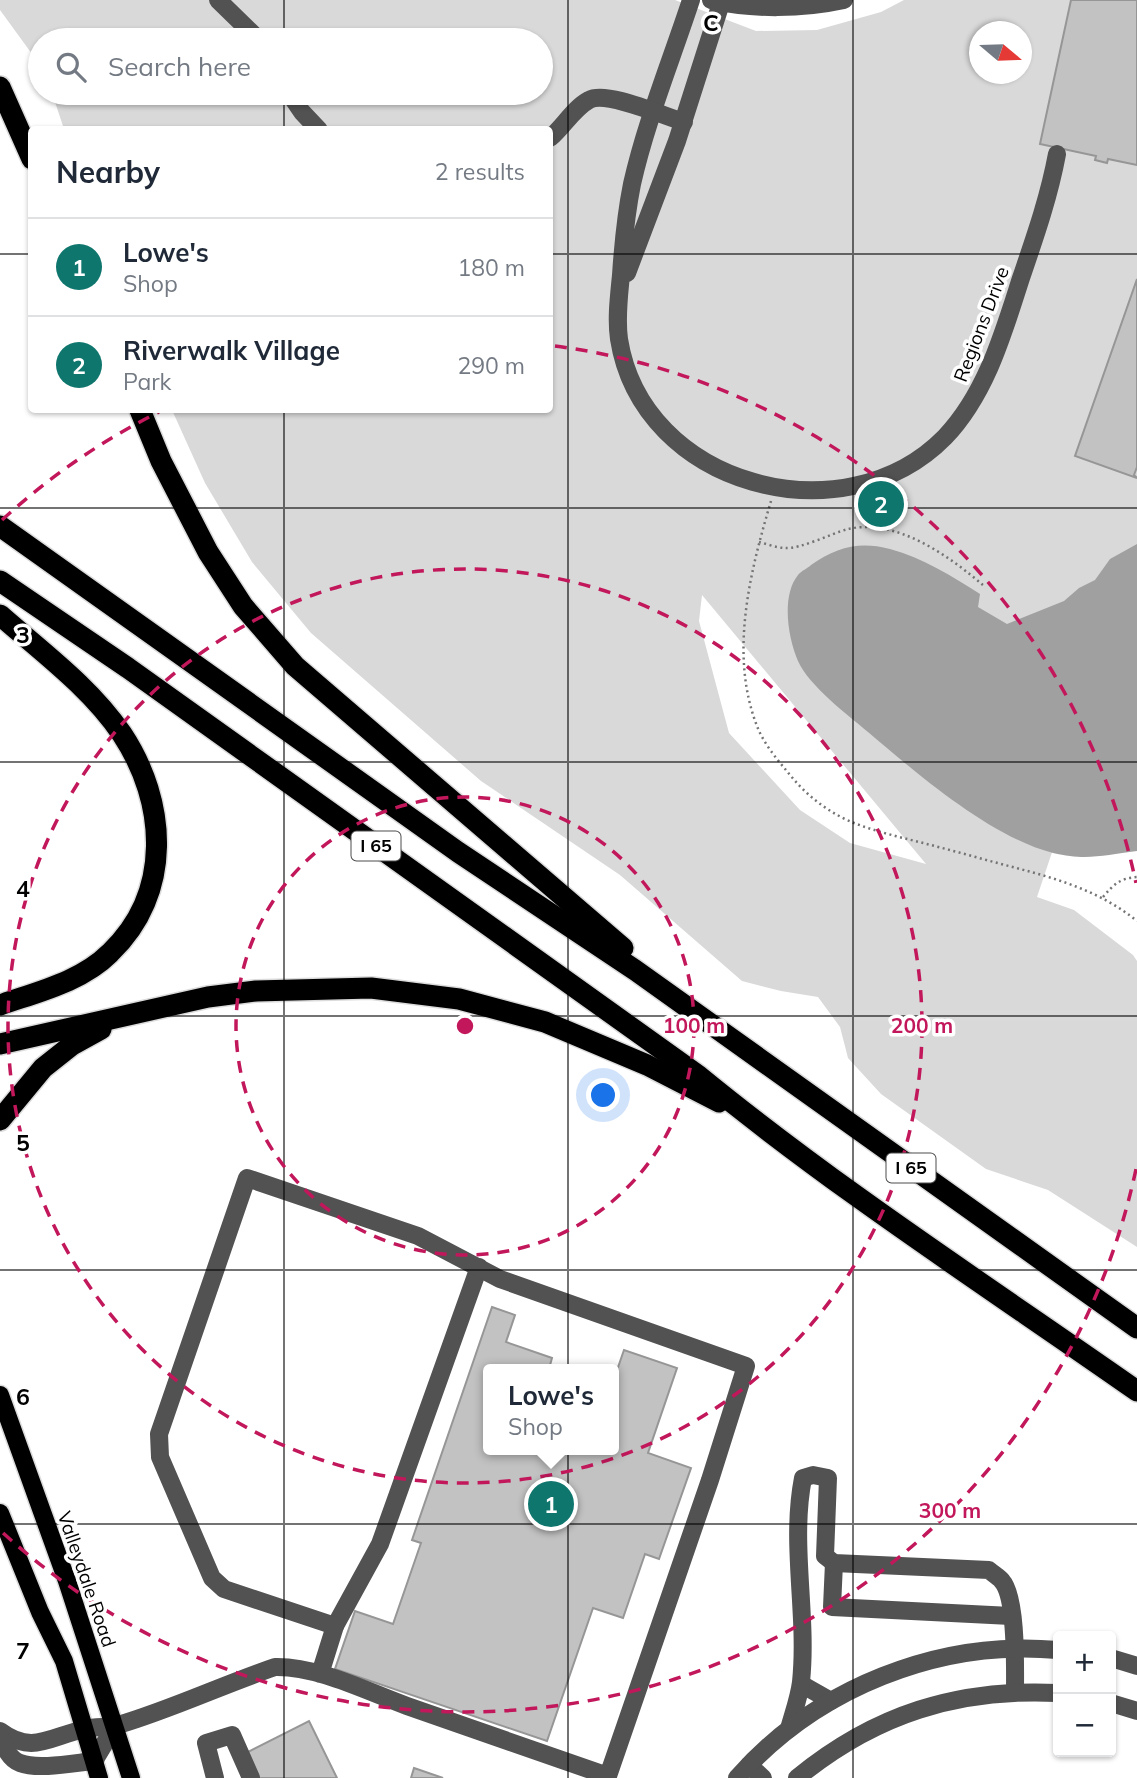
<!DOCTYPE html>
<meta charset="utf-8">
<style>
:root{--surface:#fff;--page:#f2f2f3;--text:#1f2937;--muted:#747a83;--line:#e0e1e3;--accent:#0f766e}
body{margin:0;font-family:Mulish,sans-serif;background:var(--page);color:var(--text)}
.controls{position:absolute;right:21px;bottom:21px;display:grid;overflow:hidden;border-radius:7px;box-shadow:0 2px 5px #0004}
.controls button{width:63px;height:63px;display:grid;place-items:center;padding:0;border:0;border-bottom:2px solid var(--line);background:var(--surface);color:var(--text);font:35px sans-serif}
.compass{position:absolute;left:969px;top:21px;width:63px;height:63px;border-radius:50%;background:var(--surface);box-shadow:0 2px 5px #0004;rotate:109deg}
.you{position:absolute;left:604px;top:1096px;width:24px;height:24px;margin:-18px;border:5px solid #fff;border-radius:50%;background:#1a73e8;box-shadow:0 0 0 10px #1a73e833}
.badge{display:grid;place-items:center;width:46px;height:46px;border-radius:50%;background:var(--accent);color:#fff;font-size:23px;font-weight:700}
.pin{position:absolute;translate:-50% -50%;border:4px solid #fff;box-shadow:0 2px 7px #0006}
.popup{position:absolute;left:483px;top:1364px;width:136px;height:91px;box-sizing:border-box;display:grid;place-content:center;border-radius:7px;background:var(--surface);filter:drop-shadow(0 2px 5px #0005);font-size:23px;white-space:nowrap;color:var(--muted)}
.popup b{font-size:26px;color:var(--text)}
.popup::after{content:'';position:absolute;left:50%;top:100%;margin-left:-14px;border:14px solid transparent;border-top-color:var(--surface)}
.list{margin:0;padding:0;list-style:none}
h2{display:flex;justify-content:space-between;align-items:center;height:91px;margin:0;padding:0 28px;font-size:30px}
h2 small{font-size:23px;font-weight:400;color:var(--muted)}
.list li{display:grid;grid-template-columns:46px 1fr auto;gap:21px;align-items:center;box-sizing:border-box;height:98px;padding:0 28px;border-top:2px solid var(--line)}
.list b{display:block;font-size:26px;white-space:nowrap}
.list p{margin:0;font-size:23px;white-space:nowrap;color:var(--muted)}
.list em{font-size:23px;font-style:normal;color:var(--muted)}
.icon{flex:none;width:38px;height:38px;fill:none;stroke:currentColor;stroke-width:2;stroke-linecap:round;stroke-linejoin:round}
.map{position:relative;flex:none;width:1137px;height:1778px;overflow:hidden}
.search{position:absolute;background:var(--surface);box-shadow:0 2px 5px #0004;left:28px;top:28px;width:525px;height:77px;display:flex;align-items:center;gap:18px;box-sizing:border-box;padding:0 24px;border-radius:38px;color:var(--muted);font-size:26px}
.panel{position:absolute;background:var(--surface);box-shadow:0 2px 5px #0004;left:28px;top:126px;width:525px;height:287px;border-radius:7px}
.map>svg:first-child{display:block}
.green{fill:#d9d9d9;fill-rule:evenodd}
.water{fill:#a0a0a0}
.building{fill:#c2c2c2;stroke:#969696;stroke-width:2}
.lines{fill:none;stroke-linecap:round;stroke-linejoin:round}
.major-casing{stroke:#dbdbdb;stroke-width:21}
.highway-casing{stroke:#dbdbdb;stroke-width:24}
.path{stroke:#747474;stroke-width:2.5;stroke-dasharray:2 3.5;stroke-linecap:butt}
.minor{stroke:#525252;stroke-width:18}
.major{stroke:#000;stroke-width:18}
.highway{stroke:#000;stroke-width:21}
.grid{fill:none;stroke:#000;stroke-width:2;stroke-opacity:0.55}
.ring{fill:none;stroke:#c2185b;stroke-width:3.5;stroke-dasharray:12 9}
.labels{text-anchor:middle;stroke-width:7;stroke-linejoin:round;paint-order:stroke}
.shield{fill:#fff;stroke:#4c4c4c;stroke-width:2}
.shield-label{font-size:18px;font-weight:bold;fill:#000}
.street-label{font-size:19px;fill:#000;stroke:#fff}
.grid-label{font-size:23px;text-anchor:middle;font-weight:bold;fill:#000;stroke:#fff;stroke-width:7;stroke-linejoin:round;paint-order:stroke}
.centre{fill:#c2185b;stroke:#fff;stroke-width:3.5}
.ring-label{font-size:21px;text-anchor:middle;font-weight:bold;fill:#c2185b;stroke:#fff;stroke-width:7;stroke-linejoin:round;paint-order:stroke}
</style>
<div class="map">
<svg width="1137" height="1778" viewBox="0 0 1137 1778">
<rect width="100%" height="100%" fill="#fff"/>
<!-- green -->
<path class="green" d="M0,0H675L756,31L817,30L881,12L904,0H1137V599L1037,897L1074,910L1133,955L1137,961V1247L1048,1190L986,1169L881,1094L848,1058L840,1027L818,997L781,991L742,981L620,875L481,781L311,633L252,562L205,483L172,410H550V130L64,129L52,93H541V40H40V65L0,10ZM979,32H1021V74H979ZM702,595L926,864L850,843L800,810L729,733L699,621Z"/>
<!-- water -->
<path class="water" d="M1137,544V851C1104,855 1087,861 1053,853C992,838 916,773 868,732C848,715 809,686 798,661C788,638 781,596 798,575C801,571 808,568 811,565C837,547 859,541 890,549C923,558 952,576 980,594L978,607L1007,624L1064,601L1079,588L1095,580L1110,559Z"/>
<!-- building -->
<g class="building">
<polygon points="1071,0 1137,0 1137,165 1108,159 1107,163 1095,160 1096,156 1040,144"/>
<polygon points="1137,279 1137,467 1134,475 1137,478 1075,456"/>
<polygon points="492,1307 515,1315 506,1342 552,1358 549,1369 488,1369 488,1450 614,1450 614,1379 624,1350 677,1368 648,1453 691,1468 659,1559 645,1554 623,1618 593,1608 547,1741 335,1669 355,1611 393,1624 421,1543 412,1540"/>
<polygon points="309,1721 337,1778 258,1778 246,1753"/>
<polygon points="414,1768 443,1778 411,1778"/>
</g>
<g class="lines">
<defs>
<g id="major">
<polyline points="0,1395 67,1581 131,1778"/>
<polyline points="0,1513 40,1612 64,1661 99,1778"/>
</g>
<g id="highway">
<polyline points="0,87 32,159"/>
<polyline points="140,410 161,461 208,552 243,606 295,666 623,948"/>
<polyline points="0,526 458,852 635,970 1137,1328"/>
<path d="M0,581L128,668L699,1076C837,1189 990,1288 1137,1391"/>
<path d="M0,615C42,652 90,687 122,734C167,802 173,893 110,953C81,982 37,992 0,1005"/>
<polyline points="0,1044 208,997 256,991 371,988 459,999 545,1022 647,1065 719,1102"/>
<polyline points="0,1120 43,1068 72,1045 101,1029"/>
</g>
</defs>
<!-- major casing -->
<use href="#major" class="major-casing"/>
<!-- highway casing -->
<use href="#highway" class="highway-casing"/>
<!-- path -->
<g class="path">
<path d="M771,501C750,572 729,654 757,726C763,742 775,757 786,770C803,792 822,808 847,820C865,828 884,833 903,838C932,845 961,853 990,861C1042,875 1094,886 1137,921"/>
<path d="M759,542C767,544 777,548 785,548C801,549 830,534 848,529C897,518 949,556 984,586"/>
<path d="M1103,897C1113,885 1120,878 1137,877"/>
</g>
<!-- minor -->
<g class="minor">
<polyline points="218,0 259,40"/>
<path d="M691,0C671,61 646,122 632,184C626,214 623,245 621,275C619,296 616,318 619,339C642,486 844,540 945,437C986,394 1003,334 1021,278C1035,237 1049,197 1057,154"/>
<path d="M711,0C752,10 803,9 844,0"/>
<polyline points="289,93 302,112 319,130"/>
<path d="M550,138C563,127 574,108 589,100C606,90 663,116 684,122"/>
<polyline points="627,273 677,141 722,0"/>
<polyline points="834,1563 832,1607 1011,1616"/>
<polyline points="335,1626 380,1544 479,1267"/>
<polyline points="1111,1658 1137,1666"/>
<polyline points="801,1684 831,1701"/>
<polyline points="1111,1703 1137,1711"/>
<path d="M789,1729C793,1714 799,1698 801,1682C808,1614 790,1545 803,1478L813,1475L828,1478L825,1556L834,1563L989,1570C993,1574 999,1577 1002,1581C1017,1598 1015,1669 1015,1692"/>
<path d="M0,1731C33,1756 52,1735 86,1729C96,1726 108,1728 118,1725C172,1709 222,1685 275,1667C317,1666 366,1691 407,1706C474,1730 541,1753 608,1776L710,1480L746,1366L500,1279L418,1236L247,1178L159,1434L160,1457L212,1578L224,1589L335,1626L320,1674"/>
<path d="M0,1736C4,1746 9,1759 20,1763C38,1770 74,1763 94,1761L115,1726"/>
<polyline points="749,1765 763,1778"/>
<polyline points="215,1778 206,1743 232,1735 251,1778"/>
<path d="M737,1778C816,1688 939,1639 1058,1650"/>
<path d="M797,1778C875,1714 958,1688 1058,1693"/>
</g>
<!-- major -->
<use href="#major" class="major"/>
<!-- highway -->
<use href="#highway" class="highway"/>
</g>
<!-- grid -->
<path class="grid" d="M284,0V40M568,0V1778M853,0V1778M284,93V130M0,254H32M550,254H1137M284,410V1778M0,508H1137M0,762H1137M0,1016H1137M0,1270H1137M0,1524H1137"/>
<!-- distance rings -->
<g class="ring">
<circle cx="465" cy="1026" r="229"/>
<circle cx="465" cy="1026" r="457"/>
<path d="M1136 1169A686 686 0 0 1 2 1532M2 520A686 686 0 0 1 159 412M555 346A686 686 0 0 1 1136 883"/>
</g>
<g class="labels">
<!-- shield labels -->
<g class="shield">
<rect x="351.5" y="831.5" width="49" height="29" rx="5"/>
<rect x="886.5" y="1153.5" width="49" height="29" rx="5"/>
</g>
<g class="shield-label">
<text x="376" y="852">I 65</text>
<text x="911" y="1174">I 65</text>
</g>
<!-- street labels -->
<g class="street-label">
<text transform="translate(981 324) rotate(-69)" y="7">Regions Drive</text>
<text transform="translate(87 1579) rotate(71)" y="7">Valleydale Road</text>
</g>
</g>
<g class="grid-label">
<text x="711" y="31">C</text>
<text x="23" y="643">3</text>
<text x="23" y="897">4</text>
<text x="23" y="1151">5</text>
<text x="23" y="1405">6</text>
<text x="23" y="1659">7</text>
</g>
<circle cx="465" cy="1026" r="10" class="centre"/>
<g class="ring-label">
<text x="694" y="1033">100 m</text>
<text x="922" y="1033">200 m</text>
<text x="950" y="1518">300 m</text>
</g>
</svg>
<div class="controls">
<button>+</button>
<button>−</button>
</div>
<svg class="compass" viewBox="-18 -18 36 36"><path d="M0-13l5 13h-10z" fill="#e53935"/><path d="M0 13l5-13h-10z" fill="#747a83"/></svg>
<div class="you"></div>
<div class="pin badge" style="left:551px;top:1504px">1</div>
<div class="popup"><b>Lowe's</b>Shop</div>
<div class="pin badge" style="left:881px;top:504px">2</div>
<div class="search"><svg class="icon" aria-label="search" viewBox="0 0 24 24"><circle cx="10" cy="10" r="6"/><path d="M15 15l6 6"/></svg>Search here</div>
<section class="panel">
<h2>Nearby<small>2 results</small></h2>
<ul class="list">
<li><span class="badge">1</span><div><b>Lowe's</b><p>Shop</p></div><em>180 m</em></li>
<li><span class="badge">2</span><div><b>Riverwalk Village</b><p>Park</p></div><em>290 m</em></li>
</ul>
</section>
</div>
